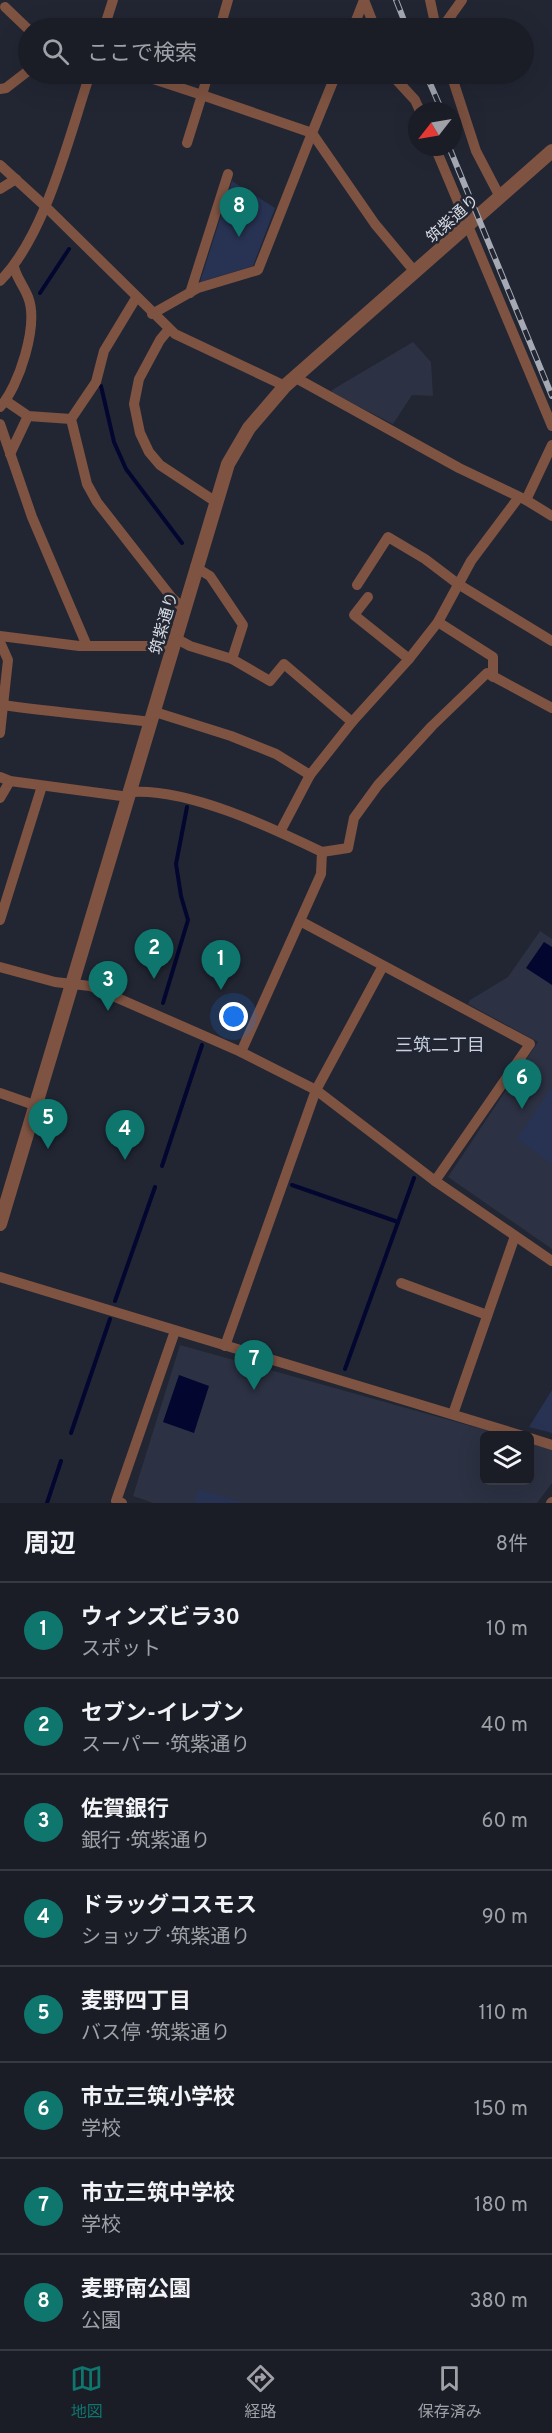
<!DOCTYPE html>
<html lang="ja">
<meta charset="utf-8">
<style>
:root{--surface:#1a1c26;--page:#272932;--text:#f1f3f6;--muted:#9fa1a7;--line:#383a43;--accent:#0f766e}
body{margin:0;font-family:Overpass,"Noto Sans JP",sans-serif;background:var(--page);color:var(--text)}
.controls{position:absolute;right:18px;bottom:18px;display:grid;overflow:hidden;border-radius:9px;box-shadow:0 6px 24px #0002}
.controls button{width:54px;height:54px;display:grid;place-items:center;padding:0;border:0;border-bottom:2px solid var(--line);background:var(--surface);color:var(--text);font:30px sans-serif}
.compass{position:absolute;left:408px;top:102px;width:54px;height:54px;border-radius:50%;background:var(--surface);box-shadow:0 6px 24px #0002;rotate:239deg}
.you{position:absolute;left:234px;top:1017px;width:21px;height:21px;margin:-15px;border:4px solid #fff;border-radius:50%;background:#1a73e8;box-shadow:0 0 0 9px #1a73e833}
.badge{display:grid;place-items:center;width:39px;height:39px;border-radius:50%;background:var(--accent);color:#fff;font-size:20px;font-weight:700}
.pin{position:absolute;translate:-50% -50px;filter:drop-shadow(0 2px 3px #0008)}
.pin::after{content:'';position:absolute;top:32px;width:21px;height:18px;background:inherit;clip-path:polygon(0 0,100% 0,50% 100%)}
.list{margin:0;padding:0;list-style:none}
h2{display:flex;justify-content:space-between;align-items:center;height:78px;margin:0;padding:0 24px;font-size:26px}
h2 small{font-size:20px;font-weight:400;color:var(--muted)}
.list li{display:grid;grid-template-columns:39px 1fr auto;gap:18px;align-items:center;box-sizing:border-box;height:96px;padding:0 24px;border-top:2px solid var(--line)}
.list b{display:block;font-size:22px;white-space:nowrap}
.list p{margin:0;font-size:20px;white-space:nowrap;color:var(--muted)}
.list em{font-size:20px;font-style:normal;color:var(--muted)}
.icon{flex:none;width:33px;height:33px;fill:none;stroke:currentColor;stroke-width:2;stroke-linecap:round;stroke-linejoin:round}
.map{position:relative;flex:none;width:552px;height:1503px;overflow:hidden}
.search{position:absolute;background:var(--surface);box-shadow:0 6px 24px #0002;left:18px;right:18px;top:18px;height:66px;display:flex;align-items:center;gap:15px;box-sizing:border-box;padding:0 21px;border-radius:33px;color:var(--muted);font-size:22px}
.sheet{height:846px;background:var(--surface)}
nav{display:flex;justify-content:space-around;align-items:center;box-sizing:border-box;height:84px;border-top:2px solid var(--line);background:var(--surface);font-size:16px;color:var(--muted)}
nav a{display:grid;justify-items:center;gap:3px}
nav .on{color:var(--accent)}
.map>svg:first-child{display:block}
.built{fill:#2c3143}
.green{fill:#283353}
.water{fill:#03062f}
.lines{fill:none;stroke-linecap:round;stroke-linejoin:round}
.stream{stroke:#03062f;stroke-width:4}
.minor{stroke:#7e5342;stroke-width:10}
.tertiary{stroke:#7e5342;stroke-width:14}
.rail-casing{stroke:#a5a9b3;stroke-width:6}
.rail{stroke:#222633;stroke-width:4;stroke-dasharray:11;stroke-linecap:butt}
.labels{text-anchor:middle;stroke-width:5;stroke-linejoin:round;paint-order:stroke}
.street-label{font-size:16px;fill:#d7dbe3;stroke:#222633}
.neighbourhood-label{font-size:18px;fill:#c8cfdf;stroke:#222633}
</style>
<div class="map">
<svg width="552" height="1503" viewBox="0 0 552 1503">
<rect width="100%" height="100%" fill="#222633"/>
<!-- built -->
<g class="built">
<polygon points="413,342 431,362 433,396 412,395 393,424 332,393 332,390"/>
<polygon points="540,931 552,939 552,1249 448,1177 538,1042 468,1004 470,1000 508,977"/>
<polygon points="180,1345 503,1435 484,1436 484,1480 530,1480 530,1443 552,1449 552,1483 537,1503 153,1503 133,1496"/>
</g>
<!-- green -->
<g class="green">
<polygon points="232,181 275,208 253,266 200,282"/>
<polygon points="552,1087 552,1164 517,1139"/>
<polygon points="552,1390 552,1433 529,1427"/>
<polygon points="199,1489 245,1503 194,1503"/>
</g>
<!-- water -->
<g class="water">
<polygon points="544,942 552,947 552,985 526,968"/>
<polygon points="179,1375 209,1386 194,1433 163,1422"/>
</g>
<g class="lines">
<!-- stream -->
<g class="stream">
<polyline points="40,293 69,249"/>
<polyline points="101,386 114,442 126,469 182,543"/>
<polyline points="163,1003 188,920 181,896 176,864 187,807"/>
<polyline points="162,1166 202,1045"/>
<polyline points="292,1185 398,1222"/>
<polyline points="115,1301 155,1187"/>
<polyline points="345,1369 414,1178"/>
<polyline points="71,1433 110,1319"/>
<polyline points="47,1503 61,1461"/>
</g>
<!-- minor -->
<g class="minor">
<polyline points="364,0 375,28"/>
<polyline points="430,0 436,28"/>
<polyline points="5,7 28,29"/>
<polyline points="104,28 113,0"/>
<polyline points="220,28 228,0"/>
<polyline points="353,28 364,0"/>
<polyline points="442,28 462,0"/>
<polyline points="138,74 202,95 208,74"/>
<polyline points="391,74 415,100 420,111"/>
<polyline points="451,74 476,151 500,197"/>
<polyline points="0,89 6,88 28,71"/>
<polyline points="312,133 375,224 415,272"/>
<polyline points="187,143 202,95 312,133 336,74"/>
<polyline points="435,147 552,426"/>
<polyline points="0,165 46,207 175,334 285,386"/>
<polyline points="0,189 16,179"/>
<path d="M0,281C46,235 69,136 90,74"/>
<polyline points="190,293 228,174"/>
<polyline points="136,298 104,351 96,382 71,419 87,484 97,502 172,598 184,609"/>
<polyline points="152,314 198,288 258,270 312,133"/>
<polyline points="169,329 160,340 139,379 134,404 140,433 149,452 160,465 216,502"/>
<polyline points="296,378 459,468 526,500 552,516"/>
<polyline points="6,401 28,416 71,419"/>
<path d="M0,407C19,387 39,324 28,297C24,286 17,279 14,267"/>
<polyline points="0,424 32,517 87,646"/>
<polyline points="10,454 28,416"/>
<polyline points="526,500 552,445"/>
<polyline points="195,567 210,576 243,625 232,659"/>
<polyline points="357,585 388,537 425,559 458,584 552,641"/>
<polyline points="368,597 354,615 409,659"/>
<polyline points="438,622 493,657 493,677"/>
<polyline points="0,636 79,646 173,646"/>
<polyline points="175,638 190,646 232,659 270,681 284,664 352,722"/>
<polyline points="0,642 8,660 0,733"/>
<path d="M2,705C52,712 102,716 152,722"/>
<polyline points="155,712 231,736 276,754 310,775"/>
<polyline points="0,777 10,781 129,797"/>
<path d="M131,792C188,788 270,827 322,852L321,874L241,1052"/>
<polyline points="0,798 10,781"/>
<polyline points="280,832 310,775 352,722 409,659 438,622 471,561 519,497"/>
<polyline points="322,852 348,848 354,818 378,785 432,726 487,673 552,708"/>
<polyline points="0,920 42,786"/>
<polyline points="300,921 530,1044 435,1181"/>
<polyline points="0,967 55,982 90,986 241,1052 316,1090 435,1181 552,1261"/>
<polyline points="0,1093 37,1106"/>
<polyline points="0,1277 523,1436"/>
<polyline points="401,1283 487,1315"/>
<polyline points="225,1346 316,1090 383,966"/>
<polyline points="453,1414 515,1236"/>
<polyline points="530,1438 552,1445"/>
<polyline points="122,1503 116,1501 175,1331"/>
<polyline points="551,1503 552,1502"/>
</g>
<!-- tertiary -->
<polyline class="tertiary" points="0,1224 228,464 249,428 285,386 552,151"/>
<defs>
<g id="rail">
<polyline points="396,0 407,28"/>
<polyline points="426,74 442,111"/>
<polyline points="449,147 552,396"/>
</g>
</defs>
<!-- rail casing -->
<use href="#rail" class="rail-casing"/>
<!-- rail -->
<use href="#rail" class="rail"/>
</g>
<g class="labels">
<!-- street labels -->
<g class="street-label">
<text transform="translate(452 218) rotate(-42)" y="6">筑紫通り</text>
<text transform="translate(163 623) rotate(-74)" y="6">筑紫通り</text>
</g>
<!-- neighbourhood labels -->
<g class="neighbourhood-label">
<text x="440" y="1051">三筑二丁目</text>
</g>
</g>
</svg>
<div class="controls">
<button><svg class="icon" aria-label="layers" viewBox="0 0 24 24"><path d="M12 4l9 5-9 5-9-5zM3 14l9 5 9-5"/></svg></button>
</div>
<svg class="compass" viewBox="-18 -18 36 36"><path d="M0-13l5 13h-10z" fill="#e53935"/><path d="M0 13l5-13h-10z" fill="#9fa1a7"/></svg>
<div class="you"></div>
<div class="pin badge" style="left:221px;top:990px">1</div>
<div class="pin badge" style="left:154px;top:979px">2</div>
<div class="pin badge" style="left:108px;top:1011px">3</div>
<div class="pin badge" style="left:125px;top:1160px">4</div>
<div class="pin badge" style="left:48px;top:1149px">5</div>
<div class="pin badge" style="left:522px;top:1109px">6</div>
<div class="pin badge" style="left:254px;top:1390px">7</div>
<div class="pin badge" style="left:239px;top:237px">8</div>
<div class="search"><svg class="icon" aria-label="search" viewBox="0 0 24 24"><circle cx="10" cy="10" r="6"/><path d="M15 15l6 6"/></svg>ここで検索</div>
</div>
<section class="sheet">
<h2>周辺<small>8件</small></h2>
<ul class="list">
<li><span class="badge">1</span><div><b>ウィンズビラ30</b><p>スポット</p></div><em>10 m</em></li>
<li><span class="badge">2</span><div><b>セブン-イレブン</b><p>スーパー · 筑紫通り</p></div><em>40 m</em></li>
<li><span class="badge">3</span><div><b>佐賀銀行</b><p>銀行 · 筑紫通り</p></div><em>60 m</em></li>
<li><span class="badge">4</span><div><b>ドラッグコスモス</b><p>ショップ · 筑紫通り</p></div><em>90 m</em></li>
<li><span class="badge">5</span><div><b>麦野四丁目</b><p>バス停 · 筑紫通り</p></div><em>110 m</em></li>
<li><span class="badge">6</span><div><b>市立三筑小学校</b><p>学校</p></div><em>150 m</em></li>
<li><span class="badge">7</span><div><b>市立三筑中学校</b><p>学校</p></div><em>180 m</em></li>
<li><span class="badge">8</span><div><b>麦野南公園</b><p>公園</p></div><em>380 m</em></li>
</ul>
</section>
<nav>
<a class="on"><svg class="icon" aria-label="map" viewBox="0 0 24 24"><path d="M3 6l6-2 6 2 6-2v14l-6 2-6-2-6 2zM9 4v14M15 6v14"/></svg>地図</a>
<a><svg class="icon" aria-label="directions" viewBox="0 0 24 24"><path d="M12 3l9 9-9 9-9-9zM9 14v-3h6M13 9l2 2-2 2"/></svg>経路</a>
<a><svg class="icon" aria-label="saved" viewBox="0 0 24 24"><path d="M7 4h10v16l-5-4-5 4z"/></svg>保存済み</a>
</nav>
